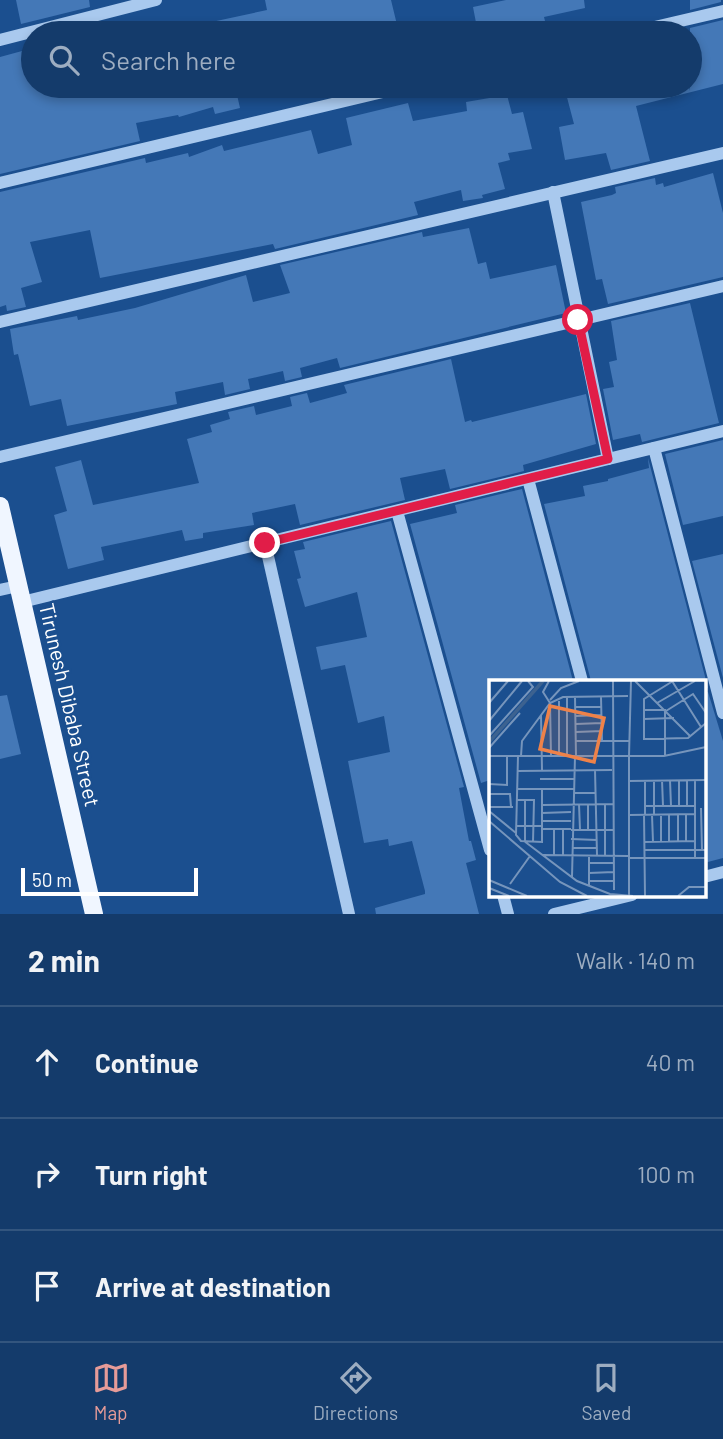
<!DOCTYPE html>
<meta charset="utf-8">
<style>
:root{--surface:#143b6b;--page:#214673;--text:#f1f3f6;--muted:#9dadc1;--line:#33557e;--accent:#e69b98}
body{margin:0;font-family:Barlow,sans-serif;background:var(--page);color:var(--text)}
.scale{position:absolute;left:21px;bottom:18px;width:177px;box-sizing:border-box;padding-left:7px;border:4px solid #fff;border-top:0;font-size:19px;line-height:24px;white-space:nowrap;color:#fff;-webkit-text-stroke:5px #1b4f8f;paint-order:stroke}
.stop{position:absolute;width:21px;height:21px;margin:-16px;border:5px solid #e11d48;border-radius:50%;background:#fff}
.stop.end{background:#e11d48;border-color:#fff;box-shadow:0 2px 7px #0008}
.list{margin:0;padding:0;list-style:none}
h2{display:flex;justify-content:space-between;align-items:center;height:91px;margin:0;padding:0 28px;font-size:30px}
h2 small{font-size:23px;font-weight:400;color:var(--muted)}
.list li{display:grid;grid-template-columns:46px 1fr auto;gap:21px;align-items:center;box-sizing:border-box;height:112px;padding:0 28px;border-top:2px solid var(--line)}
.list b{display:block;font-size:26px;white-space:nowrap}
.list em{font-size:23px;font-style:normal;color:var(--muted)}
.icon{flex:none;width:38px;height:38px;fill:none;stroke:currentColor;stroke-width:2;stroke-linecap:round;stroke-linejoin:round}
.map{position:relative;flex:none;width:723px;height:914px;overflow:hidden}
.search{position:absolute;background:var(--surface);box-shadow:0 4px 10px #0003;left:21px;right:21px;top:21px;height:77px;display:flex;align-items:center;gap:18px;box-sizing:border-box;padding:0 24px;border-radius:38px;color:var(--muted);font-size:26px}
.sheet{height:427px;background:var(--surface)}
nav{display:flex;justify-content:space-around;align-items:center;box-sizing:border-box;height:98px;border-top:2px solid var(--line);background:var(--surface);font-size:19px;color:var(--muted)}
nav a{display:grid;justify-items:center;gap:4px}
nav .on{color:var(--accent)}
.map>svg:first-child{display:block}
.building{fill:#4478b7}
.lines{fill:none;stroke-linecap:round;stroke-linejoin:round}
.minor{stroke:#a9c9ee;stroke-width:12}
.major{stroke:#f0f6ff;stroke-width:18}
.route{stroke:#e11d48;stroke-width:9}
.labels{text-anchor:middle;stroke-width:5;stroke-linejoin:round;paint-order:stroke}
.street-label{font-size:21px;fill:#fff;stroke:#1b4f8f}
.inset-river{fill:none;stroke:#3c6290;stroke-width:3.5}
.inset-road{fill:none;stroke:#7695bc;stroke-width:2}
.view{fill:#ee8249;fill-opacity:0.15;stroke:#ee8249;stroke-width:3.5}
.inset-edge{fill:none;stroke:#fff;stroke-width:3.5}
</style>
<div class="map">
<svg width="723" height="914" viewBox="0 0 723 914">
<rect width="100%" height="100%" fill="#1b4f8f"/>
<!-- building -->
<g class="building">
<polygon points="16,0 89,0 90,7 21,24"/>
<polygon points="265,0 391,0 399,33 376,33 375,28 347,33 208,33 207,23 267,10"/>
<polygon points="506,0 584,0 585,8 544,17 548,33 478,33 473,7"/>
<polygon points="690,0 721,0 721,2 690,10"/>
<polygon points="723,20 723,84 636,106 650,161 611,170 606,153 565,160 559,127 574,124 564,86 689,86 690,91 690,28"/>
<polygon points="33,48 33,86 235,86 240,108 215,114 213,107 179,117 178,115 136,123 140,141 0,174 0,57"/>
<polygon points="507,95 512,114 523,112 532,149 508,153 510,160 498,163 505,189 482,195 483,198 463,201 461,190 414,202 418,215 275,249 273,244 100,278 90,230 30,242 42,282 21,288 26,307 7,311 6,305 0,307 0,192 145,158 146,163 188,153 189,157 222,145 224,151 311,130 318,154 352,145 346,118 408,103 413,121 467,111 466,102"/>
<polygon points="713,173 723,213 723,277 608,304 602,279 596,280 581,202 612,195 616,193 615,187 655,178 656,185 663,183 664,187"/>
<polygon points="469,228 478,264 486,262 490,279 556,265 566,313 340,368 337,358 300,368 302,377 285,381 283,371 248,379 250,389 225,395 223,382 175,392 177,404 67,426 61,399 30,406 18,354 14,355 10,329 77,316 78,320 135,308 246,275 253,302 290,293 280,265 422,232 423,237"/>
<polygon points="690,303 719,423 642,442 640,434 613,440 603,389 614,387 609,362 617,360 611,321"/>
<polygon points="451,359 465,422 471,420 472,422 586,394 596,444 523,465 524,471 450,489 445,469 400,478 405,500 300,525 295,504 252,513 254,525 203,533 203,538 185,541 182,530 101,547 104,560 68,569 54,515 67,511 55,467 81,460 93,505 199,483 187,439 212,432 210,425 230,419 228,412 254,406 256,415 292,406 290,397 307,393 310,403 347,393 344,385"/>
<polygon points="723,440 723,516 683,525 665,454"/>
<polygon points="648,458 708,688 704,689 704,681 591,681 544,504 585,496 583,486 608,481 608,479 649,468"/>
<polygon points="522,489 573,681 490,681 490,780 481,783 410,524 457,513 455,505"/>
<polygon points="391,521 464,787 459,788 469,841 471,841 476,860 466,863 479,914 376,914 375,908 425,894 425,891 412,841 389,846 388,839 364,843 348,761 390,752 384,716 358,723 345,665 321,670 316,647 367,637 357,592 305,607 297,579 301,578 294,551 305,549 303,542"/>
<polygon points="723,554 723,678 692,561"/>
<polygon points="704,692 708,692 723,741 723,858 704,863"/>
<polygon points="7,695 21,754 0,759 0,696"/>
</g>
<g class="lines">
<!-- minor -->
<g class="minor">
<polyline points="629,33 723,11"/>
<polyline points="0,40 156,0"/>
<polyline points="0,183 408,86"/>
<polyline points="553,192 608,459"/>
<polyline points="0,322 723,153"/>
<polyline points="654,448 723,713"/>
<polyline points="0,457 723,286"/>
<polyline points="528,479 582,681"/>
<polyline points="397,511 490,850"/>
<polyline points="265,543 349,914"/>
<polyline points="0,590 18,586"/>
<polyline points="22,602 723,431"/>
<polyline points="704,877 723,872"/>
<polyline points="503,895 508,914"/>
<polyline points="554,914 632,895"/>
</g>
<!-- major -->
<polyline class="major" points="0,506 94,914"/>
</g>
<g class="lines">
<!-- route -->
<polyline class="route" points="265,543 608,459 578,320"/>
</g>
<g class="labels">
<!-- street labels -->
<g class="street-label">
<text transform="translate(69 705) rotate(77)" y="7">Tirunesh Dibaba Street</text>
</g>
</g>
<!-- overview -->
<g transform="translate(489 680)">
<rect width="217" height="217" fill="#1b4f8f"/>
<path class="inset-river" d="M0,62L54,1"/>
<path class="inset-road" d="M60,1L54,12L61,23L62,76M124,1L125,210M146,1L201,56M183,1L212,47M184,1L155,19V59L199,58L217,43M78,17V76M86,17L87,76M112,17L113,61M61,20L72,8L90,1M70,21V76M0,23L19,1M168,23L206,1M86,27H113M155,30H176V75M177,31L204,14L217,33M52,35L53,90M87,36L113,35M155,39L185,38M0,41L33,1M87,44L113,43M87,52L113,51M0,56L44,7L39,1M87,61H140M0,68L31,33M0,76H140L142,1M29,76L27,155L32,161L53,162V109M32,76L33,61L61,23L74,17L139,16M106,90L108,175M29,91L123,90M51,99H85M165,100V134M173,100L174,126M181,100L182,126M190,100V126M198,100V126M206,100V178M139,101L217,100M156,101V134M0,104L18,105V76M28,109H85M85,113H107M0,114H21L22,127M28,120H45L44,162M90,124L91,150M99,124V150M54,125L124,124M156,126H206M0,127H24M212,128L213,170M0,131L27,153M53,133L82,132M155,134L156,216M189,134V162M197,134V162M140,135L206,134M163,135L164,162M172,135V162M180,135V162M0,141L71,202L98,216M54,141H82M28,146H54M54,149H82M74,149V175M82,150H124M82,159L108,160M35,161L88,201L121,214L144,216M36,162V120M155,162L206,161M83,168H108M155,170H217M54,175L139,176M65,175V149M116,175V124M100,176V206M140,178H217M99,183H125M100,193L125,192M83,197L86,76M0,200L38,216M100,201H125M21,204L41,176M0,208L20,216M140,216V76H175L217,67M189,216L200,207H217"/>
<path class="view" d="M61,26L115,38L105,82L51,69Z"/>
<rect width="217" height="217" class="inset-edge"/>
</g>
</svg>
<div class="scale">50 m</div>
<div class="stop" style="left:578px;top:320px"></div>
<div class="stop end" style="left:265px;top:543px"></div>
<div class="search"><svg class="icon" aria-label="search" viewBox="0 0 24 24"><circle cx="10" cy="10" r="6"/><path d="M15 15l6 6"/></svg>Search here</div>
</div>
<section class="sheet">
<h2>2 min<small>Walk · 140 m</small></h2>
<ul class="list">
<li><svg class="icon" aria-label="ahead" viewBox="0 0 24 24"><path d="M12 20V5M6 11l6-6 6 6"/></svg><div><b>Continue</b></div><em>40 m</em></li>
<li><svg class="icon" aria-label="right" viewBox="0 0 24 24"><path d="M7 20v-9h11M14 6l5 5-5 5"/></svg><div><b>Turn right</b></div><em>100 m</em></li>
<li><svg class="icon" aria-label="arrive" viewBox="0 0 24 24"><path d="M6 21V4h12l-3 4 3 4H6"/></svg><div><b>Arrive at destination</b></div></li>
</ul>
</section>
<nav>
<a class="on"><svg class="icon" aria-label="map" viewBox="0 0 24 24"><path d="M3 6l6-2 6 2 6-2v14l-6 2-6-2-6 2zM9 4v14M15 6v14"/></svg>Map</a>
<a><svg class="icon" aria-label="directions" viewBox="0 0 24 24"><path d="M12 3l9 9-9 9-9-9zM9 14v-3h6M13 9l2 2-2 2"/></svg>Directions</a>
<a><svg class="icon" aria-label="saved" viewBox="0 0 24 24"><path d="M7 4h10v16l-5-4-5 4z"/></svg>Saved</a>
</nav>
